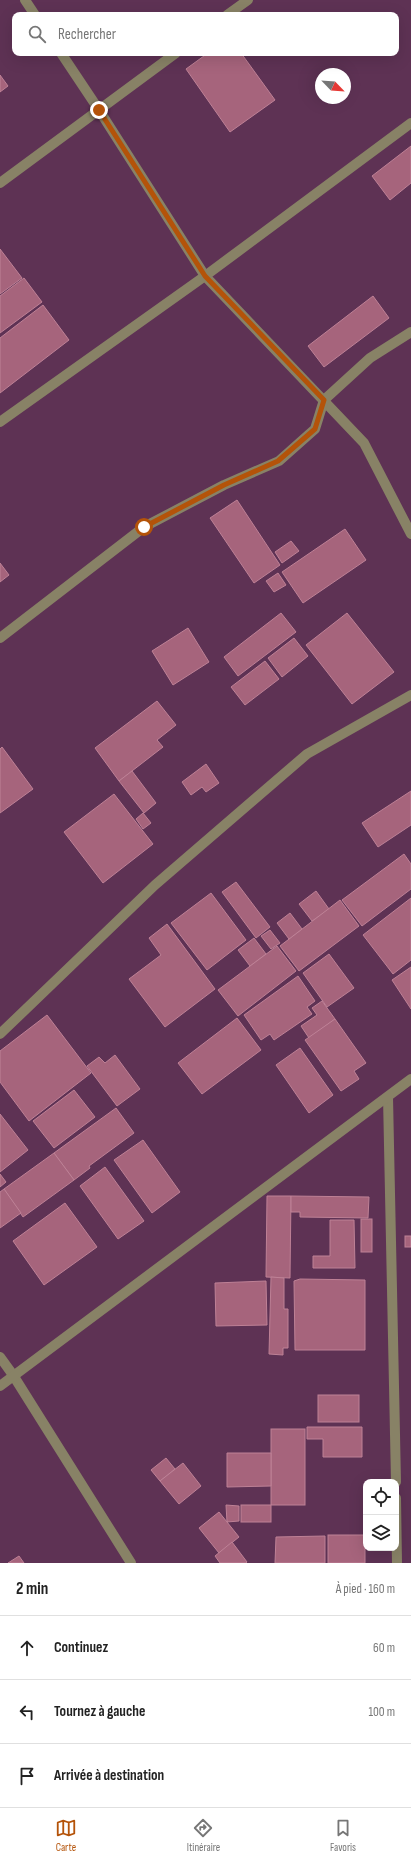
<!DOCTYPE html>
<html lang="fr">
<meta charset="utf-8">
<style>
:root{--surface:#fff;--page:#f6f6f6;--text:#222;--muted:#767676;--line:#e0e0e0;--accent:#b45309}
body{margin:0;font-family:"Sofia Sans Condensed",sans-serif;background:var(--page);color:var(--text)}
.controls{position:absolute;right:12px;bottom:12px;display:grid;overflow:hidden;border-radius:8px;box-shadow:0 4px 16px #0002}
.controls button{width:36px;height:36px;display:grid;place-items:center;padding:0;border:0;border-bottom:1px solid var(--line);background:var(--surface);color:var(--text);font:20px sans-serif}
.compass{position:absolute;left:315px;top:68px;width:36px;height:36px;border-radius:50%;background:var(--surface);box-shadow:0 4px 16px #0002;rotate:115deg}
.stop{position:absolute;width:12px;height:12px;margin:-9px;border:3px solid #b45309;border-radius:50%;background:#fff}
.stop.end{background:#b45309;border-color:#fff;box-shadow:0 1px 4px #0008}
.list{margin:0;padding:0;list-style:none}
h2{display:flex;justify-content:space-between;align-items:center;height:52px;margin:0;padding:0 16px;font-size:17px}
h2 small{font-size:13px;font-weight:400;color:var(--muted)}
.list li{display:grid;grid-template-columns:26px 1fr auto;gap:12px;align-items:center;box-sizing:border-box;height:64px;padding:0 16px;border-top:1px solid var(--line)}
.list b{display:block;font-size:15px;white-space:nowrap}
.list em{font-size:13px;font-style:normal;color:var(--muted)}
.icon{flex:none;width:22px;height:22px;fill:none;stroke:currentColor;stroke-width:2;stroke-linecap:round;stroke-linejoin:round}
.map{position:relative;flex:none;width:411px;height:1563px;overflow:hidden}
.search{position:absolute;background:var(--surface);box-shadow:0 4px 16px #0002;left:12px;right:12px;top:12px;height:44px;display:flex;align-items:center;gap:10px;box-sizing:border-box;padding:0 14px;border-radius:8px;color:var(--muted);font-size:15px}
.sheet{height:244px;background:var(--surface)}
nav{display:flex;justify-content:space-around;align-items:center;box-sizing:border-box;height:56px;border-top:1px solid var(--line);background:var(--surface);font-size:11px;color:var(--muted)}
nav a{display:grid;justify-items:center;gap:2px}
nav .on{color:var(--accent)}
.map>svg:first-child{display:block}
.building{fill:#a6647c;stroke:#be8196}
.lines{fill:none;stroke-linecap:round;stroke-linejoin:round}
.minor{stroke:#888266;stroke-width:10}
.route{stroke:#b45309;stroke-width:5}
</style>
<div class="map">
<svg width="411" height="1563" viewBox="0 0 411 1563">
<rect width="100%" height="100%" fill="#5e3254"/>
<!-- building -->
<g class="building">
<polygon points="208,53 241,53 275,100 230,132 186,69"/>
<polygon points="0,75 8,86 0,92"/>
<polygon points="411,146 411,183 390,200 372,176"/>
<polygon points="0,249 22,278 0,294"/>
<polygon points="24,278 42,302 0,333 0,296"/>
<polygon points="373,296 389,318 324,367 308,346"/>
<polygon points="43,305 69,340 0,393 0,338"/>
<polygon points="237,500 280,565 254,583 210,518"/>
<polygon points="345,529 366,560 303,603 282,572"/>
<polygon points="291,541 299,551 282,563 275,552"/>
<polygon points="0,563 9,575 0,582"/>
<polygon points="278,573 286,585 274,592 266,581"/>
<polygon points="281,613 296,632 238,676 224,657"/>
<polygon points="347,613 394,672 352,704 306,645"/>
<polygon points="188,628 209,662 173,685 152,651"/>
<polygon points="294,638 308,656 282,677 268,658"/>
<polygon points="265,661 279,679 245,705 231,687"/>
<polygon points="157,701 176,725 157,740 163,747 119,781 95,748"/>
<polygon points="2,747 33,789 0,813 0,749"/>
<polygon points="206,764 219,783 206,792 202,787 191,795 182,782"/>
<polygon points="132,771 156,803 144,813 119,781"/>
<polygon points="411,791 411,825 378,847 362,823"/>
<polygon points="114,794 153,844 103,883 64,832"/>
<polygon points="143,813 151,823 143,829 136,819"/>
<polygon points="404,854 411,864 411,889 362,926 342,900"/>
<polygon points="236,882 270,927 256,938 222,892"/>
<polygon points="316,891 329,909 312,921 299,904"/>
<polygon points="211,893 246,940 207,970 171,923"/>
<polygon points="411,898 411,960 393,974 363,935"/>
<polygon points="340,900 359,926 299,971 280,946"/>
<polygon points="290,913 302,929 289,939 277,923"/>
<polygon points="167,924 215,989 165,1027 129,979 161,955 149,938"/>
<polygon points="270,930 280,943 271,949 261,936"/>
<polygon points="254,938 266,954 250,966 238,950"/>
<polygon points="277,946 296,971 238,1016 218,990"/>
<polygon points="329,954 354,988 327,1007 303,973"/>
<polygon points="411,967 411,1009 392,980"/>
<polygon points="298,976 315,1001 307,1007 312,1014 274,1040 270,1034 261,1040 244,1015"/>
<polygon points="322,1001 335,1019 309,1038 301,1026 317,1015 312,1008"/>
<polygon points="47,1015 91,1073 29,1121 0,1082 0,1051"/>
<polygon points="237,1018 261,1050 202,1094 178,1063"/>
<polygon points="335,1019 366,1063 354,1071 359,1079 341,1091 305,1040"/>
<polygon points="300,1048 333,1095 309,1113 276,1065"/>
<polygon points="115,1055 140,1089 117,1106 87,1066 99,1057 105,1063"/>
<polygon points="74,1090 95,1117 54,1148 33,1121"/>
<polygon points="116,1108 134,1133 89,1166 90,1168 74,1180 54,1153"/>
<polygon points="0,1114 28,1150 0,1172"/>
<polygon points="143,1140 180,1192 152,1213 114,1160"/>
<polygon points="54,1153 74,1180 23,1217 4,1189"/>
<polygon points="105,1167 144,1221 118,1239 80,1186"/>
<polygon points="0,1174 6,1182 0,1187"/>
<polygon points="4,1189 21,1213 0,1228 0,1192"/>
<polygon points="267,1196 291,1196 290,1278 266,1277"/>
<polygon points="291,1196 369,1197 368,1218 300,1217 300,1212 291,1212"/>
<polygon points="65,1203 97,1247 44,1285 13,1241"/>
<rect x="361" y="1219" width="11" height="33"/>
<polygon points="330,1220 354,1220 355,1268 313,1268 313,1256 330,1256"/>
<rect x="405" y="1236" width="6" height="11"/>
<polygon points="271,1277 284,1278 284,1309 288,1309 288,1348 283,1348 283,1355 269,1354"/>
<polygon points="300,1279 365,1280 365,1350 295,1350 294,1281"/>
<polygon points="266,1281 267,1325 216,1326 215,1283"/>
<rect x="318" y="1395" width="41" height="27"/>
<polygon points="307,1427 362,1427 362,1457 323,1457 323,1439 307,1439"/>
<rect x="271" y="1429" width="34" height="76"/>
<polygon points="227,1453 271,1453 271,1486 227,1487"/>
<polygon points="166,1458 175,1469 160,1481 151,1470"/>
<polygon points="183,1463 201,1486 179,1504 160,1481"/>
<polygon points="226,1505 239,1506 239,1521 227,1522"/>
<rect x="241" y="1505" width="30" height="17"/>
<polygon points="219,1512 239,1537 219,1553 199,1528"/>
<rect x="328" y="1535" width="37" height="28"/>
<polygon points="325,1536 325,1563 275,1563 276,1537"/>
<polygon points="232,1542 247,1562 246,1563 220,1563 215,1556"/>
<polygon points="19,1556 24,1563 8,1563"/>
</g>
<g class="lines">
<!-- minor -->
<g class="minor">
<polyline points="25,0 35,15"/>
<polyline points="227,15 248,0"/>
<polyline points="61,53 99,110 205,276 364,443 411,534"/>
<polyline points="0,183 176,53"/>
<polyline points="0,422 205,276 411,123"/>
<polyline points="0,638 144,527 224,485 279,461 315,429 324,400 370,358 411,332"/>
<polyline points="0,1034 155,885 307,754 411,695"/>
<polyline points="388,1097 396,1482"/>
<polyline points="0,1357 13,1375 131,1563"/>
<polyline points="0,1386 411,1079"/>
<polyline points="396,1498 397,1563"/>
</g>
</g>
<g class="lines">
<!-- route -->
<polyline class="route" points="99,110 205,276 324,400 315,429 278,461 224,485 144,527"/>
</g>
</svg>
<div class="controls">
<button><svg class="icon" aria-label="locate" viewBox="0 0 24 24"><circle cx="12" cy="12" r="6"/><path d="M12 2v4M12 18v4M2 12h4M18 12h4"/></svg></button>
<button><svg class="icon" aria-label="layers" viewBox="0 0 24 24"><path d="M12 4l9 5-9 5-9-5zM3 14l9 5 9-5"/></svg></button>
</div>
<svg class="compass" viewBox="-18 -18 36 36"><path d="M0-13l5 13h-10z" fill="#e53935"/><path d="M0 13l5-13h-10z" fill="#767676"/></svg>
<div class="stop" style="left:144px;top:527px"></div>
<div class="stop end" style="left:99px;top:110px"></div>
<div class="search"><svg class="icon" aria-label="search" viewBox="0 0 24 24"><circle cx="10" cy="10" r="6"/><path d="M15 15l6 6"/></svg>Rechercher</div>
</div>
<section class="sheet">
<h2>2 min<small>À pied · 160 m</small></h2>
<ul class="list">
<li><svg class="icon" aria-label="ahead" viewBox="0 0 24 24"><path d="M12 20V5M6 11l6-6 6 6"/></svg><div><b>Continuez</b></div><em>60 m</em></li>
<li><svg class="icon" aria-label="left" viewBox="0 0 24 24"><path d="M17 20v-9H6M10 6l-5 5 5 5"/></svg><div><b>Tournez à gauche</b></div><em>100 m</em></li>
<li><svg class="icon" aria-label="arrive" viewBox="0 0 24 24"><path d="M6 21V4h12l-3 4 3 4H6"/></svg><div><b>Arrivée à destination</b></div></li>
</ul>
</section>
<nav>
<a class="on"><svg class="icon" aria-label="map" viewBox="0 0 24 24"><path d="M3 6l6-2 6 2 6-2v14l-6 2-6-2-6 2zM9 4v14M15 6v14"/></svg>Carte</a>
<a><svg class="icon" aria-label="directions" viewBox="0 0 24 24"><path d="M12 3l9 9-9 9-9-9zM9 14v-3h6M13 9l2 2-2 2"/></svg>Itinéraire</a>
<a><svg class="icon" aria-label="saved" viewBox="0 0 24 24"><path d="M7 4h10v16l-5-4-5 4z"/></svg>Favoris</a>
</nav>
